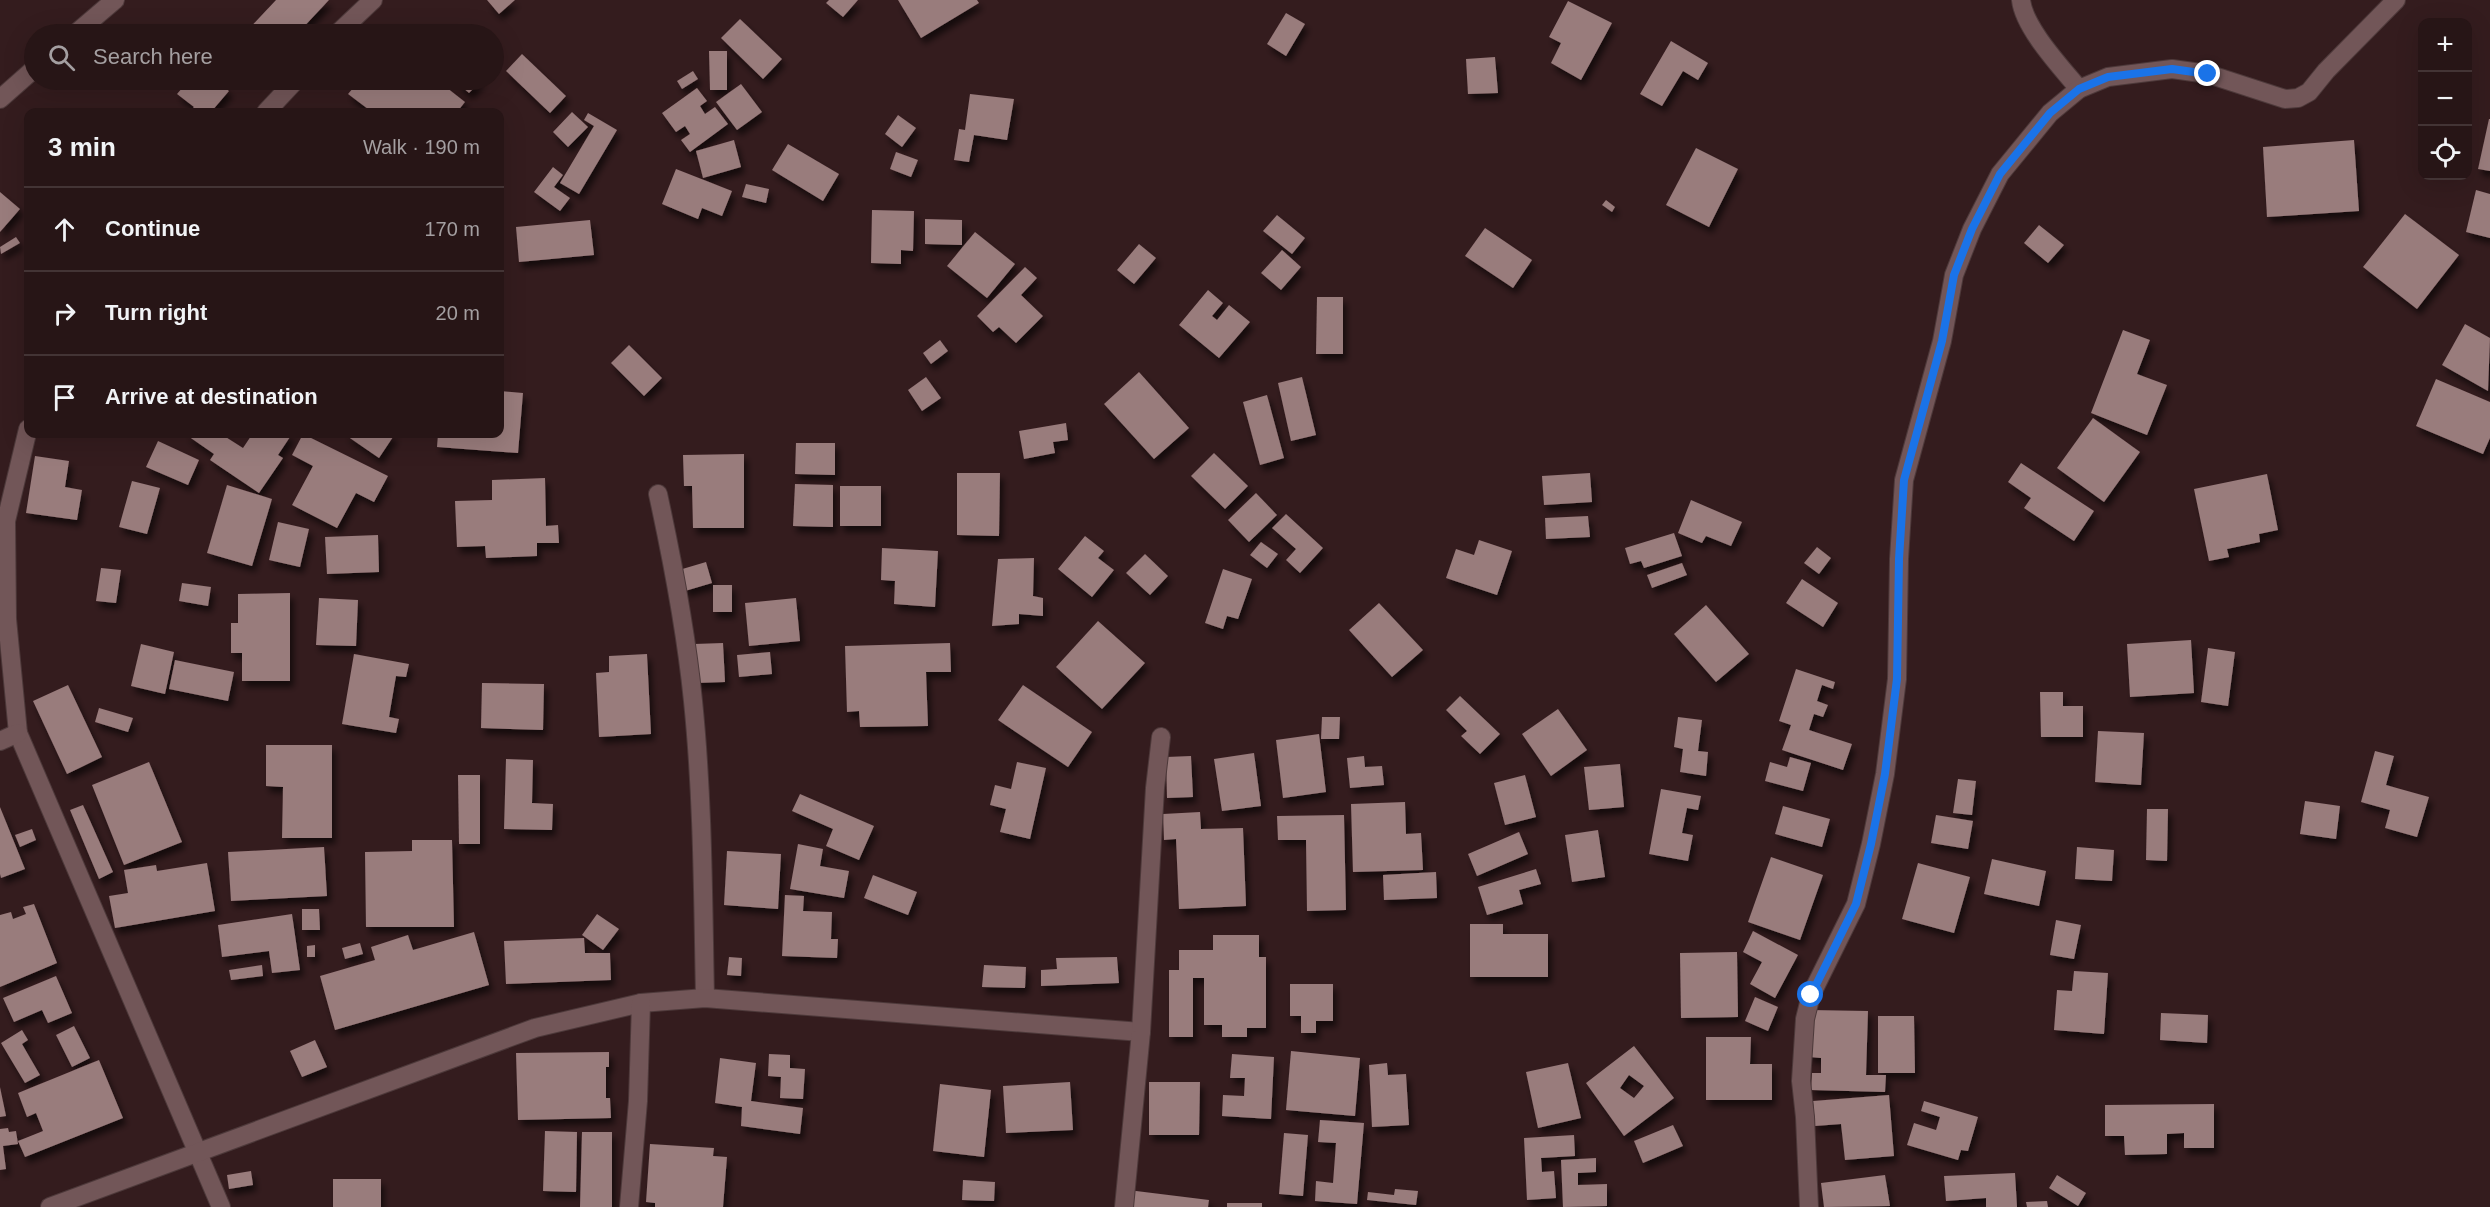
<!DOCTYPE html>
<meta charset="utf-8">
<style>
:root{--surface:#271516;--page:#332223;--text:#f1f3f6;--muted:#a49fa1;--line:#433435}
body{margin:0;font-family:Arial,sans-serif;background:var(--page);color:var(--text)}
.controls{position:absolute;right:18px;top:18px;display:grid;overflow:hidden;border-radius:12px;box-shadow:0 6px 24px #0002}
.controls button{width:54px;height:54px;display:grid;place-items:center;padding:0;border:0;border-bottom:2px solid var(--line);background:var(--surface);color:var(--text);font:30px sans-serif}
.stop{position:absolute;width:18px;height:18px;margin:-14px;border:4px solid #1a73e8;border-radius:50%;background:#fff}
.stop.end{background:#1a73e8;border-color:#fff;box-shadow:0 2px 6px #0008}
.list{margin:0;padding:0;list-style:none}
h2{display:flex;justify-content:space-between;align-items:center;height:78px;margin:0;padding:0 24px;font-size:26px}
h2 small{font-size:20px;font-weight:400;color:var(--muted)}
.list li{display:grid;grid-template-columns:39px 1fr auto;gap:18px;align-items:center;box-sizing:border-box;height:84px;padding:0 24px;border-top:2px solid var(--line)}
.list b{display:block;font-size:22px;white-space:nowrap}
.list em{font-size:20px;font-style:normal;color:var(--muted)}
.icon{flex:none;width:33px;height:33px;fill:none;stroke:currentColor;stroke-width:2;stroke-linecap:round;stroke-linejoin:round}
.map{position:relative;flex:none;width:2490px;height:1207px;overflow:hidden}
.search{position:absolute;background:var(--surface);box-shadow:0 6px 24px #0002;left:24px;top:24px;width:480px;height:66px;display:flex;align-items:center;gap:15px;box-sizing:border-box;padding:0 21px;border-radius:33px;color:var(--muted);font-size:22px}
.panel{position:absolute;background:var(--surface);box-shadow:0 6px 24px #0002;left:24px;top:108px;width:480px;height:330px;border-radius:12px}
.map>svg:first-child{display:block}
.building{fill:#997b7c;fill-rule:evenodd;filter:url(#shadow)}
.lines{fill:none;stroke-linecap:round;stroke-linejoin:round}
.minor-casing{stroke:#4d393a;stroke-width:20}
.minor{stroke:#725658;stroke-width:18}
.route{stroke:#1a73e8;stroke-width:8}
</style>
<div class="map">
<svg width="2490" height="1207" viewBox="0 0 2490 1207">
<defs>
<filter id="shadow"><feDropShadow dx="3.5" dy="6" stdDeviation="3" flood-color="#0009"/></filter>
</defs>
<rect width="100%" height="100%" fill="#341c1e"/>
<!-- building -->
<g class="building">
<polygon points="276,0 329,0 297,34 244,34"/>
<polygon points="487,0 515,0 499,14"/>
<polygon points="829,0 858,0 843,17 826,3"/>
<polygon points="898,0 977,0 979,3 921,38"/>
<polygon points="1568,1 1612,23 1581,80 1551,63 1561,43 1549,37"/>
<polygon points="1286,13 1305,24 1286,56 1267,44"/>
<polygon points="740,19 782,59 763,79 721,38"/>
<polygon points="1671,41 1708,63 1698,80 1683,71 1662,106 1640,94"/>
<polygon points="709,51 727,51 727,90 710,90"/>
<polygon points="522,54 566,96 550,113 506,71"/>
<polygon points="1495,57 1498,93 1468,94 1466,59"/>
<polygon points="693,71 698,79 682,89 677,81"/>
<polygon points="189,80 215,80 229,91 211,112 189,112 194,107 177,94"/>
<polygon points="360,80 437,80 465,102 457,112 372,112 348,94"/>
<polygon points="454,80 482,80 469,93"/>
<polygon points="741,84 762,112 737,130 716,102"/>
<polygon points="697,88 707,101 700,106 705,114 715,107 728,124 690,152 681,140 690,134 685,126 676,132 662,113"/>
<polygon points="970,94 1014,99 1007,140 974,135 969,162 954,160 959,129 965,130"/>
<polygon points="572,112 588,127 568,147 553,132"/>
<polygon points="588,113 617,130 579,194 560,183 594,126 584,120"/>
<polygon points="898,115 916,128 902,147 885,134"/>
<polygon points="2489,119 2490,119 2490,171 2478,169"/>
<polygon points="734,140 741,167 703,178 696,151"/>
<polygon points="2354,140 2359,211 2267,217 2263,147"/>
<polygon points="788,144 839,174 823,201 772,170"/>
<polygon points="1696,148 1738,169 1709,227 1666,205"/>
<polygon points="896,152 918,160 911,177 890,169"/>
<polygon points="553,167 563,175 554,187 570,198 560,211 534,192"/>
<polygon points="676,169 732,191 722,216 702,208 698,219 662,204"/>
<polygon points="746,184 769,189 766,203 742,197"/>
<polygon points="2476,190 2490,194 2490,238 2466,232"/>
<polygon points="0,192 20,209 0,232"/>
<polygon points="1606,200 1615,207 1612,212 1602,205"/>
<polygon points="872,210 914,211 913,251 901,250 901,264 871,263"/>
<polygon points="2405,214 2459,255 2417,309 2363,267"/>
<polygon points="1277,215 1305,238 1292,254 1263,231"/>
<polygon points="925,219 962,220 962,245 925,244"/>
<polygon points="590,220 594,255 519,262 516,227"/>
<polygon points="2039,225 2064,245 2048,263 2024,243"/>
<polygon points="1485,228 1532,260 1513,288 1465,256"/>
<polygon points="975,232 1015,264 987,298 947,266"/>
<polygon points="16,237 20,243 1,254 0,247"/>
<polygon points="1139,244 1156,258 1134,284 1117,270"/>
<polygon points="1282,250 1301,267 1281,290 1261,273"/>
<polygon points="1025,267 1037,278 1021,295 1043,316 1016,343 999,327 993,332 977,316"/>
<polygon points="1208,290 1223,303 1212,316 1217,320 1229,305 1250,322 1219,358 1179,325"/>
<polygon points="1317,297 1343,297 1343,354 1316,354"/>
<polygon points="2465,324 2490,338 2488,391 2442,365"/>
<polygon points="2123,330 2150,340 2137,374 2167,385 2147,435 2091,413"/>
<polygon points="940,340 948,351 931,364 923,353"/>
<polygon points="629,345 662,378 644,396 611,363"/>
<polygon points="1139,372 1189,428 1154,459 1104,404"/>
<polygon points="926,377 941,398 922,411 908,390"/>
<polygon points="1302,377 1316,435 1291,441 1278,383"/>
<polygon points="2436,379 2490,402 2490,438 2483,454 2416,426"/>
<polygon points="500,391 523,393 518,453 437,447 438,434 500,434"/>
<polygon points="1267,395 1284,458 1260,465 1243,402"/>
<polygon points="2093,418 2140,452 2104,502 2057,468"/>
<polygon points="1066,423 1068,440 1053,442 1055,453 1024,459 1019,431"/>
<polygon points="185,434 221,434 243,448 251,436 247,434 292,434 278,455 283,458 259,493 210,460 214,454"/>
<polygon points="303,434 388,476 374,502 356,493 337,528 292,505 313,466 292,455"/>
<polygon points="344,434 395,434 379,458"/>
<polygon points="158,441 199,460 188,485 146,467"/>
<polygon points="796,443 835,443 835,475 795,474"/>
<polygon points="1214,453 1248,486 1225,509 1191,476"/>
<polygon points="744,454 744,528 693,528 692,486 684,486 683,455"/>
<polygon points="35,456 69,461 65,487 82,490 77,520 26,513"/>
<polygon points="2021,463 2094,511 2074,541 2024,508 2031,498 2008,482"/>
<polygon points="957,473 1000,473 999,536 957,535"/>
<polygon points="1590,473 1592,502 1544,505 1542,476"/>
<polygon points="2267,474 2278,530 2259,534 2260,542 2227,549 2229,557 2209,561 2194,489"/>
<polygon points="545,478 546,526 558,525 559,543 537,543 537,556 486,558 485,546 457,547 455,501 492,500 492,480"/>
<polygon points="132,481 160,488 147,534 119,527"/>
<polygon points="795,484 833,485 833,527 793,526"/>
<polygon points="227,485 272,499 252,566 207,553"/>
<rect x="840" y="486" width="41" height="40"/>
<polygon points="1256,493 1277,515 1249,542 1228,520"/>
<polygon points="1691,500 1742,522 1731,546 1706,536 1702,543 1678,533"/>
<polygon points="1286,514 1323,548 1300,573 1286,560 1296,549 1272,528"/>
<polygon points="1588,516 1590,537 1546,539 1545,518"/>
<polygon points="278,522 309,529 300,567 269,560"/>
<polygon points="1674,533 1682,556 1644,568 1641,561 1630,564 1625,548"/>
<polygon points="378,535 379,572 327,574 325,537"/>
<polygon points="1085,536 1104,551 1098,558 1114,570 1092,597 1058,569"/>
<polygon points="1479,540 1512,551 1497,595 1446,578 1456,549 1474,555"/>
<polygon points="1261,542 1278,554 1267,568 1250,555"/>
<polygon points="1817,547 1831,558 1819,574 1804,563"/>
<polygon points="882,548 938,551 935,607 894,604 895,581 881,580"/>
<polygon points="1145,554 1168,576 1150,595 1126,573"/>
<polygon points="1034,558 1033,596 1043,598 1043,616 1019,614 1019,624 992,626 998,559"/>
<polygon points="706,562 712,583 685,591 679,570"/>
<polygon points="1682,563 1687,575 1652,588 1647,575"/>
<polygon points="101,568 121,570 116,603 96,601"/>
<polygon points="1223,569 1252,579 1238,619 1227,616 1223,629 1205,623"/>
<polygon points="1802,579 1838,603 1823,627 1786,603"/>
<polygon points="182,583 211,587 208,606 179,601"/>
<rect x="713" y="585" width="19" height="27"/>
<polygon points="290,593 290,681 242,681 242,653 231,653 231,623 238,623 238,594"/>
<polygon points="319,598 358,600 356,646 316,645"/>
<polygon points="796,598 800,641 749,646 745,603"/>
<polygon points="1379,603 1423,650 1392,677 1349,630"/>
<polygon points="1706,605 1749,654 1716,682 1674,634"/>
<polygon points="1098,621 1145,663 1102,709 1056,667"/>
<polygon points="2191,640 2194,693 2130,697 2127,644"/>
<polygon points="723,643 725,682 696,683 694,644"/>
<polygon points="950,643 951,672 926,672 928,726 860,727 859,711 847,712 845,646"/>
<polygon points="141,644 174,652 165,694 131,686"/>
<polygon points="2208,648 2235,652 2228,706 2201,702"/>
<polygon points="770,652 772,674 739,677 737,655"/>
<polygon points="354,654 409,664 406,677 396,676 389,717 399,719 396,733 342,724"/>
<polygon points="647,654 651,734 599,737 596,673 609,672 609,656"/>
<polygon points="175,660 234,672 228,701 169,689"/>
<polygon points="1796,669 1835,682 1833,689 1822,685 1817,701 1828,705 1823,717 1814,714 1809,730 1852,744 1843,770 1782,750 1791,725 1779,721"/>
<polygon points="482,683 544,684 543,730 481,728"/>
<polygon points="68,685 102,757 67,774 33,701"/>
<polygon points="1023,685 1092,732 1068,767 998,720"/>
<polygon points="2040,692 2063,692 2063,706 2083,706 2083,737 2041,737"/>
<polygon points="1460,696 1500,734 1480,754 1461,736 1467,731 1446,710"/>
<polygon points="99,708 133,718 128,732 95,722"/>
<polygon points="1558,709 1587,750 1551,776 1522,734"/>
<polygon points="1322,717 1340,717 1339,739 1321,739"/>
<polygon points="1678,717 1702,720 1698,751 1708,752 1706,776 1680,772 1683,749 1674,747"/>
<polygon points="2098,731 2144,733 2141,785 2095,782"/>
<polygon points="1319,734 1326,792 1283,798 1276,740"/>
<polygon points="266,745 332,745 332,838 282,838 283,787 266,786"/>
<polygon points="2375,751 2394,756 2386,785 2429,797 2417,837 2385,828 2390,810 2361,802"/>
<polygon points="1254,753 1261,806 1222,811 1214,759"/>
<polygon points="1191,756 1193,797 1167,798 1166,757"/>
<polygon points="1364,756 1365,767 1382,766 1384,785 1350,788 1347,758"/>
<polygon points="1790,757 1811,763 1803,791 1765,781 1770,762 1787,767"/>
<polygon points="506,759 533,760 532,803 553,804 552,830 504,829"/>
<polygon points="149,762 182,842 124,865 92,785"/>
<polygon points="1017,762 1046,768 1030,839 1000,832 1006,809 990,805 995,785 1011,789"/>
<polygon points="1620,764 1624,807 1589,810 1584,767"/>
<polygon points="458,775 480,775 480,844 459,844"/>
<polygon points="1525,775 1536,817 1505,825 1494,783"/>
<polygon points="1958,779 1976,781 1972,815 1953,813"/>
<polygon points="1661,789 1701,796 1698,810 1687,808 1682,833 1693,835 1688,861 1649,854"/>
<polygon points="800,794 874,826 859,860 826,846 833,829 792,811"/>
<polygon points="2305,801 2340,806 2336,839 2300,834"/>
<polygon points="1405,802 1406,834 1421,833 1423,870 1353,872 1351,804"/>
<polygon points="83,805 113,872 99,879 70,810"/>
<polygon points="1783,806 1830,819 1822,847 1775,834"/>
<polygon points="0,807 25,869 1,878 0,874"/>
<polygon points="2147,809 2168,809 2167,861 2146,860"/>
<polygon points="1200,812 1201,829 1243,828 1246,906 1179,909 1176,839 1164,840 1163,814"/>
<polygon points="1344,815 1346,910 1307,911 1306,840 1278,840 1277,816"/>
<polygon points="1936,815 1973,821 1968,849 1931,843"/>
<polygon points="32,829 36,840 20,847 15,835"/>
<polygon points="1598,830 1605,877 1572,882 1565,835"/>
<polygon points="1519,832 1528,854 1477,876 1468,854"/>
<polygon points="412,840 452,840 454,927 366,927 365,852 412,851"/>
<polygon points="798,844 823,849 820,866 849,871 844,898 790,889"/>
<polygon points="324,847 327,896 231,901 228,852"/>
<polygon points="2077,847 2114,850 2112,881 2075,879"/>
<polygon points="727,851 781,854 778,909 724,905"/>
<polygon points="1771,857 1823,875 1800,940 1748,922"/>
<polygon points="1992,859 2046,871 2039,906 1984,894"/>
<polygon points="207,863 215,911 115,928 109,896 128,893 124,870 156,865 157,871"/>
<polygon points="1918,863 1970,877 1954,933 1902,919"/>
<polygon points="1536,869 1541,884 1519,890 1523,904 1487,915 1478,887"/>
<polygon points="1436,872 1437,898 1384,900 1383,875"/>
<polygon points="873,875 917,892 908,915 864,898"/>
<polygon points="785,895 804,896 803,911 832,912 831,939 838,939 837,958 782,956"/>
<polygon points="34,904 57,963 0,987 0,915 11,912 13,919 26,914 23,907"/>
<polygon points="302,909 319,909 320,930 302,930"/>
<polygon points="292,914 300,970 272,973 269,951 222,957 218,925"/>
<polygon points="597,914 619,929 603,950 582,935"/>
<polygon points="2056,920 2081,925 2074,959 2050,955"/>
<polygon points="1470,924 1503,924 1503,934 1548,934 1548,977 1470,977"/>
<polygon points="1753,931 1798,955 1775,998 1750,984 1762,962 1743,952"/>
<polygon points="474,932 489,985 335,1030 320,976 375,960 371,947 408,935 413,950"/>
<polygon points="1213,935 1259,935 1259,957 1266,957 1266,1028 1247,1028 1247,1037 1222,1037 1222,1025 1204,1025 1204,978 1193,978 1193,1037 1169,1037 1169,970 1179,970 1179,950 1213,950"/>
<polygon points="584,938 585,953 610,953 611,980 506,984 504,941"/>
<polygon points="360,943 363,954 345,959 342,948"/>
<polygon points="315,945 315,957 307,957 307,946"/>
<polygon points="1737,952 1738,1017 1681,1018 1680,953"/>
<polygon points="729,957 742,958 741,976 727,975"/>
<polygon points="1117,957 1119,983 1041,986 1041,970 1057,969 1056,958"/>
<polygon points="262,965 263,976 231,980 229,970"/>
<polygon points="984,965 1026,967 1025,988 982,987"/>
<polygon points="2074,971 2108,973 2104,1034 2054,1030 2057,990 2072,991"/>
<polygon points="56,976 72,1013 48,1023 42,1010 14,1022 3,998"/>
<polygon points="1290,984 1333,984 1333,1021 1316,1021 1316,1033 1301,1033 1301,1016 1290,1016"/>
<polygon points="1755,997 1778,1007 1768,1031 1745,1021"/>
<polygon points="1810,1010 1868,1011 1866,1075 1886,1075 1885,1092 1811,1090 1812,1073 1821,1073 1821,1058 1809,1057"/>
<polygon points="2161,1013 2208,1015 2207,1043 2160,1040"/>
<polygon points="1878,1016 1914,1016 1915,1073 1878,1073"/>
<polygon points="74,1026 90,1058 72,1067 56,1035"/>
<polygon points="22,1030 28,1040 22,1044 40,1075 25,1083 1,1043"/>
<polygon points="1706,1037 1751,1037 1750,1064 1772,1064 1772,1100 1706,1100"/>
<polygon points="315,1040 327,1067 302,1077 290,1051"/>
<path d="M1634,1046L1674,1098L1624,1136L1586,1083ZM1629,1075L1644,1086L1634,1098L1620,1088Z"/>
<polygon points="1291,1051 1360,1058 1355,1116 1286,1110"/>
<polygon points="609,1052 609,1067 606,1067 606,1098 610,1098 611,1118 518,1120 516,1053"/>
<polygon points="769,1054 790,1055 790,1068 805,1069 803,1099 780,1098 781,1077 768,1076"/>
<polygon points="1232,1054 1274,1057 1271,1119 1222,1116 1223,1095 1244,1096 1245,1078 1230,1078"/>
<polygon points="720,1058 756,1063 751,1101 803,1108 800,1134 741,1126 742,1107 715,1103"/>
<polygon points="99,1060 123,1118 25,1157 18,1141 43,1131 36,1113 27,1117 18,1093"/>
<polygon points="1387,1063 1388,1075 1406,1074 1409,1125 1372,1127 1369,1065"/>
<polygon points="1568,1063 1581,1118 1538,1128 1526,1072"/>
<polygon points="1070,1082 1073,1130 1006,1133 1003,1086"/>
<polygon points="1149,1082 1200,1082 1199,1135 1149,1135"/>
<polygon points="940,1084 991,1090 984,1157 933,1151"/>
<polygon points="0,1087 6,1116 0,1117"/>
<polygon points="1889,1095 1894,1156 1845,1160 1841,1124 1815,1126 1813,1101"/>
<polygon points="1924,1101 1978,1117 1968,1151 1961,1150 1958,1160 1907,1145 1914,1123 1936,1130 1940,1117 1921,1111"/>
<polygon points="2214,1104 2214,1148 2184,1148 2184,1133 2167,1134 2167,1154 2125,1155 2124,1136 2105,1136 2105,1105"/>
<polygon points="1320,1120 1364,1123 1357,1204 1315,1201 1316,1181 1333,1183 1336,1143 1318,1142"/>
<polygon points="1673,1125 1683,1146 1643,1163 1634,1141"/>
<polygon points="8,1128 9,1132 16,1131 18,1144 3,1146 6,1169 0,1170 0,1129"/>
<polygon points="545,1131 577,1132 576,1192 543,1191"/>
<polygon points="582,1132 612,1132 612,1207 580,1207"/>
<polygon points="1284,1133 1308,1135 1303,1196 1279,1194"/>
<polygon points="1574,1135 1575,1156 1541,1158 1542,1172 1554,1171 1556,1198 1527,1200 1524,1138"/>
<polygon points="650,1144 714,1148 713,1156 727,1157 723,1207 655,1207 655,1203 646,1202"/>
<polygon points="1596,1158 1596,1172 1578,1173 1578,1185 1607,1184 1607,1206 1563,1207 1561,1160"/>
<polygon points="251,1171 253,1185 229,1189 227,1175"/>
<polygon points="2015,1173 2017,1207 1986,1207 1986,1198 1946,1201 1944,1176"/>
<polygon points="1885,1175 1890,1206 1824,1207 1821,1183"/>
<polygon points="2057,1175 2086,1193 2078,1206 2049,1188"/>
<rect x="333" y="1179" width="48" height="28"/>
<polygon points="963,1180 995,1182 994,1201 962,1200"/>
<polygon points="1395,1189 1418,1191 1416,1205 1367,1200 1368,1192 1394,1195"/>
<polygon points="1128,1190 1209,1200 1208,1207 1126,1207"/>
<polygon points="2047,1201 2048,1207 2027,1207 2026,1202"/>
<rect x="1227" y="1203" width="35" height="4"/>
</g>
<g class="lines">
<defs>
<g id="minor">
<path d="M2021,0C2024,28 2061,67 2079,89"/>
<polyline points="75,34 115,0"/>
<polyline points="337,34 373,0"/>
<polyline points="0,99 34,69"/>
<polyline points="266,112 296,80"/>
<polyline points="28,429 6,521 7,619 18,733 221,1207"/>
<path d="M658,494C673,563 686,631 693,701C703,799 703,899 705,998"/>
<polyline points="0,741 18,733"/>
<polyline points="50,1207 535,1028 641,1003 705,998 1141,1032"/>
<polyline points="629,1207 638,1101 641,1003"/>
<polyline points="1124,1207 1141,1032 1155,788 1161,737"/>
<polyline points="1809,1207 1805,1117 1801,1081 1805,1019 1811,995 1856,904 1871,844 1885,774 1897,679 1899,559 1904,480 1942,341 1954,275 1972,229 2000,174 2050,113 2079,89 2108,77 2172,69 2208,74 2285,99 2298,98 2309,92 2326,71 2396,0"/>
</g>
</defs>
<!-- minor casing -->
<use href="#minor" class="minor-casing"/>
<!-- minor -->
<use href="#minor" class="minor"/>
</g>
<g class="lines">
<!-- route -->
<polyline class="route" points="1811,995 1856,904 1871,844 1885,774 1897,679 1899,559 1904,480 1942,341 1954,275 1972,229 2000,174 2050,113 2079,89 2108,77 2172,69 2208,74"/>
</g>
</svg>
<div class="controls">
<button>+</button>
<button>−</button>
<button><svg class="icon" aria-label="locate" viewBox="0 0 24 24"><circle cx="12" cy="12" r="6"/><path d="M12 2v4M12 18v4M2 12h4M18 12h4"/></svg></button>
</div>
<div class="stop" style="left:1811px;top:995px"></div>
<div class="stop end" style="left:2208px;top:74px"></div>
<div class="search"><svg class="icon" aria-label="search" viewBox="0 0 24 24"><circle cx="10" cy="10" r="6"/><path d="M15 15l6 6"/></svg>Search here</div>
<section class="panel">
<h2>3 min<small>Walk · 190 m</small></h2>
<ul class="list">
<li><svg class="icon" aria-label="ahead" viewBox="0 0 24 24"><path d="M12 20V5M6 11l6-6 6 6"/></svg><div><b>Continue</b></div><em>170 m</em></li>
<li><svg class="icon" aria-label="right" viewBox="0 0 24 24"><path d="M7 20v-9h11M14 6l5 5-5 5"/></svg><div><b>Turn right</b></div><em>20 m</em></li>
<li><svg class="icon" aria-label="arrive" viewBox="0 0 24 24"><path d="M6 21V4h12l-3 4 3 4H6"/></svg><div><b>Arrive at destination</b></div></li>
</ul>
</section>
</div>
